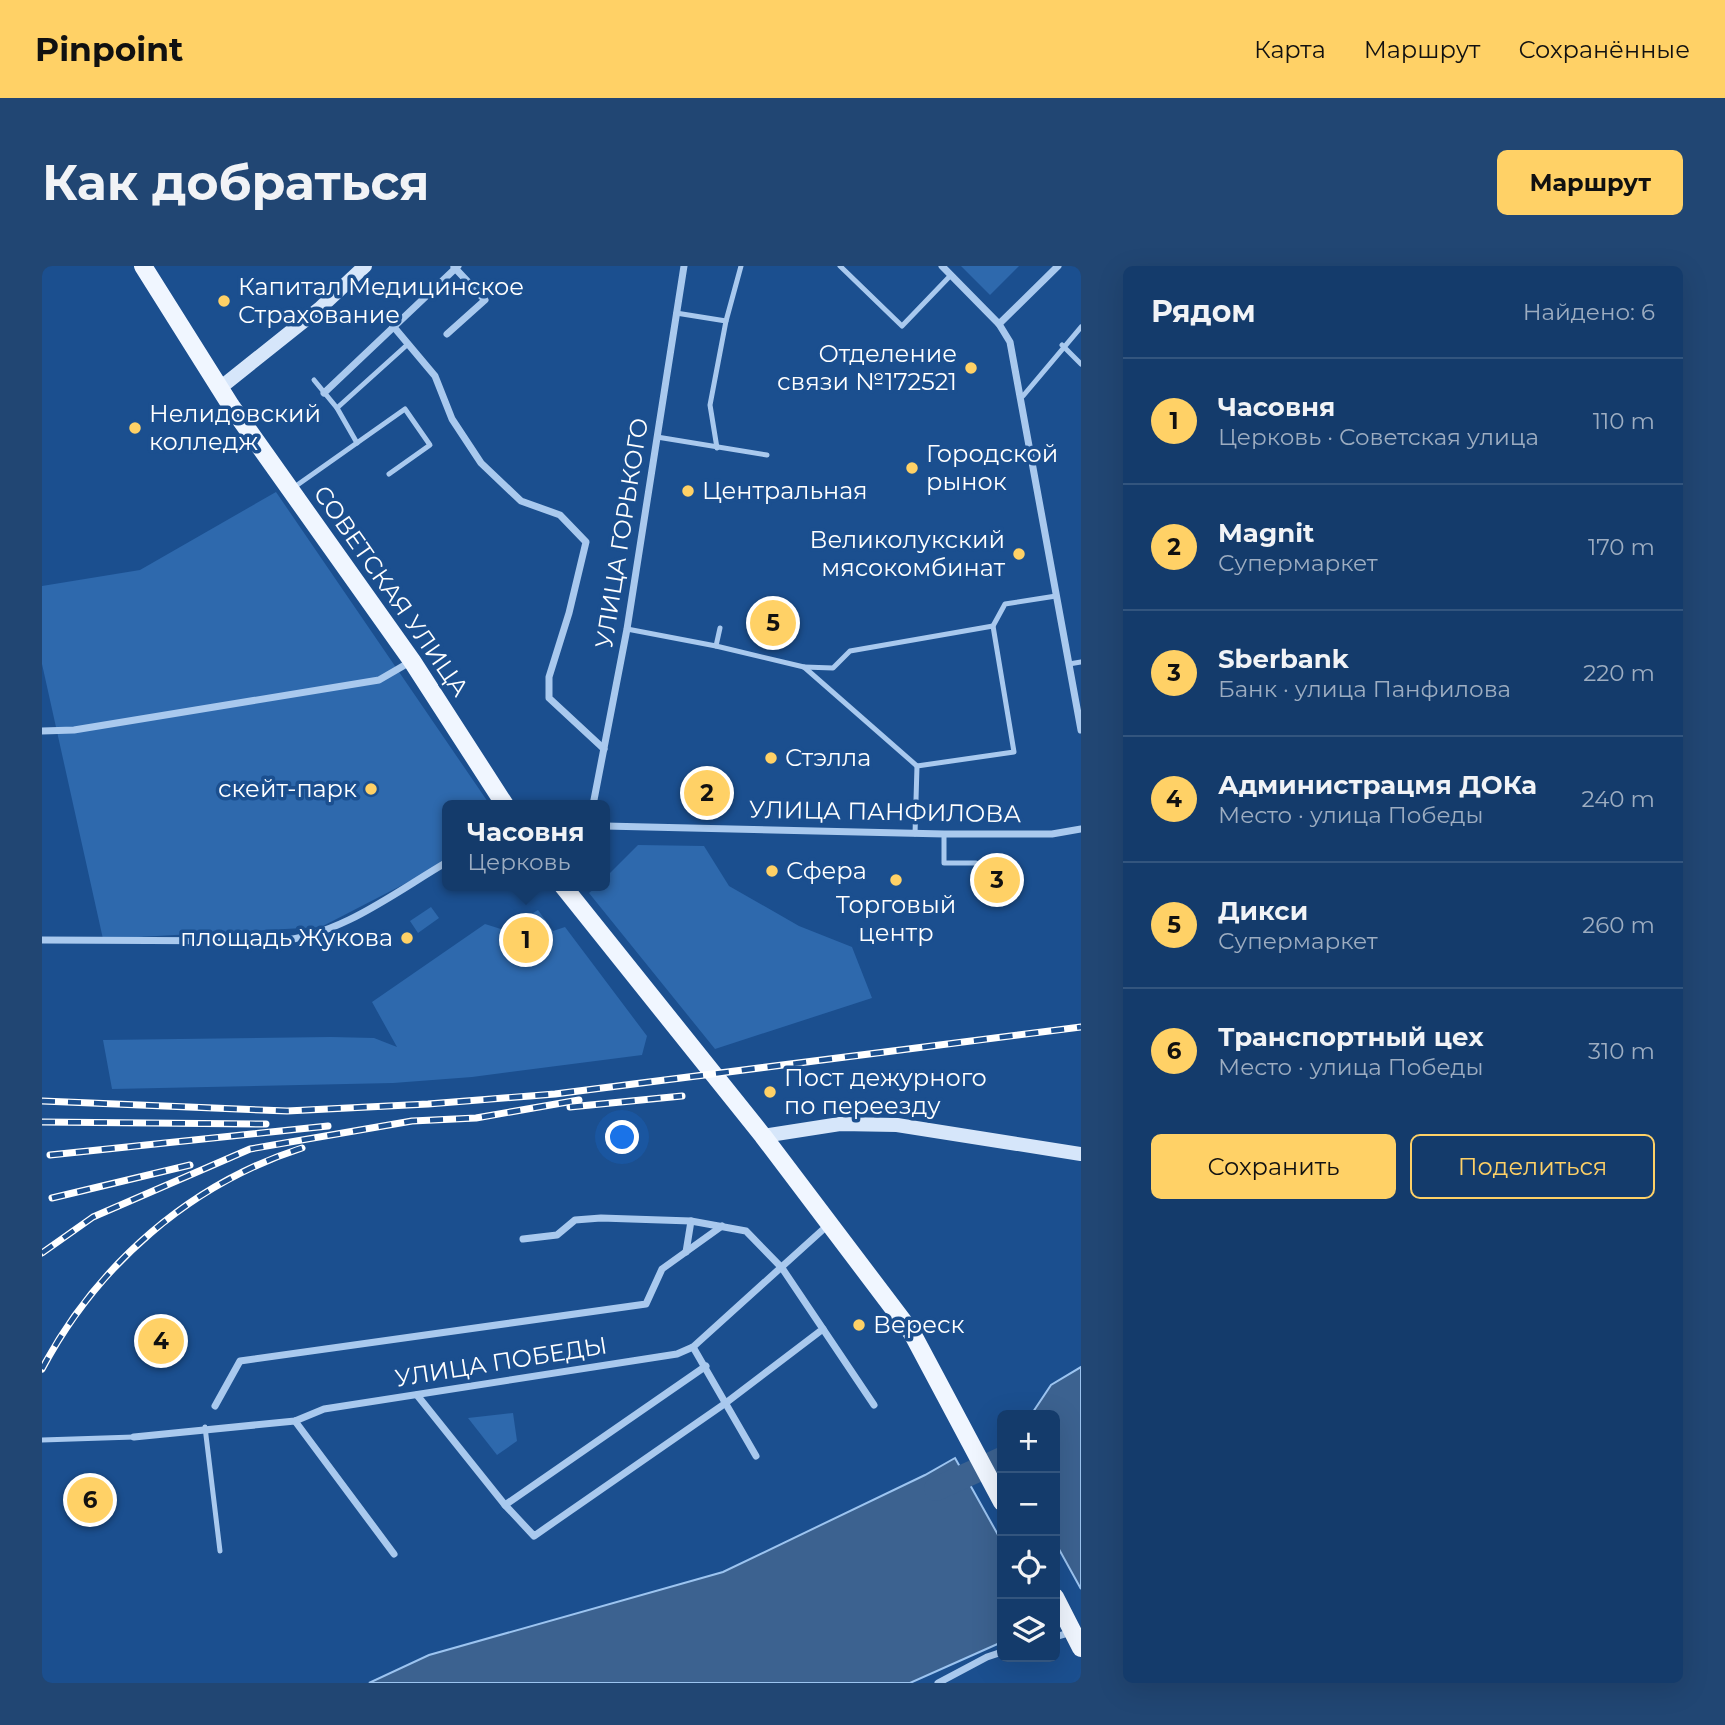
<!DOCTYPE html>
<html lang="ru">
<meta charset="utf-8">
<style>
:root{--surface:#143b6b;--page:#214673;--text:#f1f3f6;--muted:#9dadc1;--line:#33557e;--accent:#ffd166}
body{margin:0;font-family:Montserrat,sans-serif;background:var(--page);color:var(--text)}
.controls{position:absolute;right:21px;bottom:21px;display:grid;overflow:hidden;border-radius:10px;box-shadow:0 7px 28px #0002}
.controls button{width:63px;height:63px;display:grid;place-items:center;padding:0;border:0;border-bottom:2px solid var(--line);background:var(--surface);color:var(--text);font:35px sans-serif}
.you{position:absolute;left:581px;top:872px;width:24px;height:24px;margin:-18px;border:5px solid #fff;border-radius:50%;background:#1a73e8;box-shadow:0 0 0 10px #1a73e833}
.badge{display:grid;place-items:center;width:46px;height:46px;border-radius:50%;background:var(--accent);color:#111;font-size:23px;font-weight:700}
.pin{position:absolute;translate:-50% -50%;border:4px solid #fff;box-shadow:0 2px 7px #0006}
.popup{position:absolute;left:400px;top:534px;width:168px;height:91px;box-sizing:border-box;display:grid;place-content:center;border-radius:10px;background:var(--surface);filter:drop-shadow(0 2px 5px #0005);font-size:23px;white-space:nowrap;color:var(--muted)}
.popup b{font-size:26px;color:var(--text)}
.popup::after{content:'';position:absolute;left:50%;top:100%;margin-left:-14px;border:14px solid transparent;border-top-color:var(--surface)}
.list{margin:0;padding:0;list-style:none}
h2{display:flex;justify-content:space-between;align-items:center;height:91px;margin:0;padding:0 28px;font-size:30px}
h2 small{font-size:23px;font-weight:400;color:var(--muted)}
.list li{display:grid;grid-template-columns:46px 1fr auto;gap:21px;align-items:center;box-sizing:border-box;height:126px;padding:0 28px;border-top:2px solid var(--line)}
.list b{display:block;font-size:26px;white-space:nowrap}
.list p{margin:0;font-size:23px;white-space:nowrap;color:var(--muted)}
.list em{font-size:23px;font-style:normal;color:var(--muted)}
.actions{display:flex;gap:14px;padding:21px 28px}
.actions a{flex:1;padding:16px 0;border:2px solid var(--accent);border-radius:10px;text-align:center;font-size:24px;color:var(--accent)}
.actions .main{background:var(--accent);color:#111}
.icon{flex:none;width:38px;height:38px;fill:none;stroke:currentColor;stroke-width:2;stroke-linecap:round;stroke-linejoin:round}
.map{position:relative;flex:none;width:1039px;height:1417px;overflow:hidden;border-radius:10px}
header{display:flex;align-items:center;gap:42px;box-sizing:border-box;height:98px;padding:0 35px;background:var(--accent);color:#111}
header strong{font-size:33px}
nav{display:flex;gap:38px;margin-inline-start:auto;font-size:24px}
.intro{display:flex;align-items:center;justify-content:space-between;box-sizing:border-box;height:168px;padding:0 42px}
h1{margin:0;font-size:49px}
.button{padding:18px 32px;border-radius:10px;background:var(--accent);color:#111;font-size:24px;font-weight:700}
main{display:flex;gap:42px;padding:0 42px}
aside{flex:1;background:var(--surface);border-radius:10px;box-shadow:0 7px 28px #0002}
.map>svg:first-child{display:block}
.green{fill:#2e69ad}
.water{fill:#3c6290;stroke:#9cc4f0;stroke-width:2}
.lines{fill:none;stroke-linecap:round;stroke-linejoin:round}
.river{stroke:#3c6290;stroke-width:24}
.lane{stroke:#a9c9ee;stroke-width:5}
.street{stroke:#a9c9ee;stroke-width:7}
.secondary{stroke:#d6e6fa;stroke-width:14}
.primary{stroke:#f0f6ff;stroke-width:18}
.rail-casing{stroke:#fff;stroke-width:7}
.rail{stroke:#1b4f8f;stroke-width:4.5;stroke-dasharray:13;stroke-linecap:butt}
.poi-dot{fill:#ffd166;stroke:#1b4f8f;stroke-width:2.5}
.labels{text-anchor:middle;stroke-width:7;stroke-linejoin:round;paint-order:stroke}
.poi-label{font-size:24px;fill:#fff;stroke:#1b4f8f;text-anchor:start}
.street-label{font-size:24px;fill:#fff;stroke:#1b4f8f}
</style>
<header>
<strong>Pinpoint</strong>
<nav><a>Карта</a><a>Маршрут</a><a>Сохранённые</a></nav>
</header>
<div class="intro"><h1>Как добраться</h1><a class="button">Маршрут</a></div>
<main>
<div class="map">
<svg width="1039" height="1417" viewBox="0 0 1039 1417">
<rect width="100%" height="100%" fill="#1b4f8f"/>
<!-- green -->
<g class="green">
<polygon points="919,0 977,0 948,29"/>
<polygon points="234,226 448,539 405,539 405,596 279,661 61,673 0,398 0,320 98,304"/>
<polygon points="596,579 662,580 687,620 757,660 810,681 830,732 673,783 547,627 555,620 563,620 563,612"/>
<polygon points="389,641 397,652 376,667 368,655"/>
<polygon points="496,644 511,665 523,661 605,770 600,789 430,811 351,817 70,823 61,774 289,771 332,772 355,781 330,736 443,658 462,664"/>
<polygon points="471,1147 475,1175 455,1189 426,1152"/>
</g>
<!-- water -->
<g class="water">
<polygon points="1039,1101 1039,1323 1013,1276 1013,1149 989,1149 1009,1119"/>
<polygon points="913,1192 960,1276 960,1376 868,1417 327,1417 387,1389 681,1306 883,1209"/>
</g>
<g class="lines">
<!-- river -->
<polyline class="river" points="894,1223 960,1193"/>
<!-- lane -->
<g class="lane">
<polyline points="798,0 860,60 909,9"/>
<polyline points="634,47 684,55"/>
<polyline points="1020,79 1039,98"/>
<polyline points="272,114 295,142"/>
<polyline points="981,130 1039,61"/>
<polyline points="615,171 725,189"/>
<polyline points="315,177 295,142 366,78"/>
<polyline points="675,182 668,139 684,55 699,0"/>
<polyline points="251,222 363,143 388,179 347,208"/>
<polyline points="585,363 674,380 762,401 875,500"/>
<polyline points="674,380 678,362"/>
<polyline points="1027,398 1039,396"/>
<polyline points="762,401 791,402 808,385 951,360"/>
<polyline points="873,568 875,500 972,486 951,360 963,338 1014,330"/>
<polyline points="902,568 902,597 934,597"/>
<polyline points="163,1161 178,1285"/>
<polyline points="0,1174 92,1171"/>
</g>
<!-- street -->
<g class="street">
<polyline points="900,0 957,58 968,76 1039,464"/>
<polyline points="957,58 1016,0"/>
<polyline points="351,60 393,110 410,153 439,197 479,235 518,249 544,276 527,347 507,411 507,432 562,483"/>
<polyline points="405,68 443,34 412,1"/>
<polyline points="282,127 416,0"/>
<polyline points="0,465 32,464 337,414 368,396"/>
<polyline points="551,539 585,363 642,0"/>
<polyline points="563,560 902,568 1010,568 1039,563"/>
<path d="M0,674L237,675C299,669 352,627 405,596"/>
<polyline points="481,973 515,969 533,954 559,952 649,955 704,965 740,1002 781,1063 685,1136 492,1270 463,1239 664,1100"/>
<polyline points="644,986 649,955"/>
<polyline points="781,1063 832,1139"/>
<polyline points="651,1081 714,1190"/>
<polyline points="375,1129 463,1239"/>
<polyline points="173,1140 198,1095 604,1038 620,1003 680,960"/>
<polyline points="253,1155 352,1288"/>
<polyline points="92,1171 253,1155 282,1143 635,1088 651,1081 786,959"/>
<polyline points="1013,1371 1030,1366"/>
<polyline points="896,1417 945,1391 960,1386"/>
</g>
<!-- secondary -->
<g class="secondary">
<polyline points="178,122 277,43 323,0"/>
<polyline points="721,870 798,858 855,859 1039,888"/>
</g>
<!-- primary -->
<g class="primary">
<polyline points="101,0 189,140 370,395 463,539"/>
<polyline points="521,620 721,870 870,1067 960,1236"/>
<polyline points="1013,1331 1039,1382"/>
</g>
<defs>
<g id="rail">
<polyline points="0,835 245,845 386,838 513,828 1039,761"/>
<polyline points="528,841 640,830"/>
<polyline points="0,856 224,858"/>
<polyline points="8,889 286,860"/>
<polyline points="10,932 148,899"/>
<polyline points="0,987 51,951 208,883 370,855 434,852 537,834"/>
<path d="M0,1103C55,999 148,918 260,882"/>
</g>
</defs>
<!-- rail casing -->
<use href="#rail" class="rail-casing"/>
<!-- rail -->
<use href="#rail" class="rail"/>
</g>
<!-- markers -->
<g class="poi-dot">
<circle cx="182" cy="35" r="7"/>
<circle cx="929" cy="102" r="7"/>
<circle cx="93" cy="162" r="7"/>
<circle cx="870" cy="202" r="7"/>
<circle cx="646" cy="225" r="7"/>
<circle cx="977" cy="288" r="7"/>
<circle cx="729" cy="492" r="7"/>
<circle cx="329" cy="523" r="7"/>
<circle cx="730" cy="605" r="7"/>
<circle cx="854" cy="614" r="7"/>
<circle cx="365" cy="672" r="7"/>
<circle cx="728" cy="826" r="7"/>
<circle cx="817" cy="1059" r="7"/>
</g>
<g class="labels">
<!-- poi labels -->
<g class="poi-label">
<text x="196" y="29">Капитал Медицинское<tspan x="196" dy="28">Страхование</tspan></text>
<text x="915" y="96" text-anchor="end">Отделение<tspan x="915" dy="28">связи №172521</tspan></text>
<text x="107" y="156">Нелидовский<tspan x="107" dy="28">колледж</tspan></text>
<text x="884" y="196">Городской<tspan x="884" dy="28">рынок</tspan></text>
<text x="660" y="233">Центральная</text>
<text x="963" y="282" text-anchor="end">Великолукский<tspan x="963" dy="28">мясокомбинат</tspan></text>
<text x="743" y="500">Стэлла</text>
<text x="315" y="531" text-anchor="end">скейт-парк</text>
<text x="744" y="613">Сфера</text>
<text x="854" y="647" text-anchor="middle">Торговый<tspan x="854" dy="28">центр</tspan></text>
<text x="351" y="680" text-anchor="end">площадь Жукова</text>
<text x="742" y="820">Пост дежурного<tspan x="742" dy="28">по переезду</tspan></text>
<text x="831" y="1067">Вереск</text>
</g>
<!-- street labels -->
<g class="street-label">
<text transform="translate(580 267) rotate(-81)" y="8">УЛИЦА ГОРЬКОГО</text>
<text transform="translate(349 325) rotate(55)" y="8">СОВЕТСКАЯ УЛИЦА</text>
<text transform="translate(843 546) rotate(1)" y="8">УЛИЦА ПАНФИЛОВА</text>
<text transform="translate(459 1096) rotate(-9)" y="8">УЛИЦА ПОБЕДЫ</text>
</g>
</g>
</svg>
<div class="controls">
<button>+</button>
<button>−</button>
<button><svg class="icon" aria-label="locate" viewBox="0 0 24 24"><circle cx="12" cy="12" r="6"/><path d="M12 2v4M12 18v4M2 12h4M18 12h4"/></svg></button>
<button><svg class="icon" aria-label="layers" viewBox="0 0 24 24"><path d="M12 4l9 5-9 5-9-5zM3 14l9 5 9-5"/></svg></button>
</div>
<div class="you"></div>
<div class="pin badge" style="left:484px;top:674px">1</div>
<div class="popup"><b>Часовня</b>Церковь</div>
<div class="pin badge" style="left:665px;top:527px">2</div>
<div class="pin badge" style="left:955px;top:614px">3</div>
<div class="pin badge" style="left:119px;top:1075px">4</div>
<div class="pin badge" style="left:731px;top:357px">5</div>
<div class="pin badge" style="left:48px;top:1234px">6</div>
</div>
<aside>
<h2>Рядом<small>Найдено: 6</small></h2>
<ul class="list">
<li><span class="badge">1</span><div><b>Часовня</b><p>Церковь · Советская улица</p></div><em>110 m</em></li>
<li><span class="badge">2</span><div><b>Magnit</b><p>Супермаркет</p></div><em>170 m</em></li>
<li><span class="badge">3</span><div><b>Sberbank</b><p>Банк · улица Панфилова</p></div><em>220 m</em></li>
<li><span class="badge">4</span><div><b>Администрацмя ДОКа</b><p>Место · улица Победы</p></div><em>240 m</em></li>
<li><span class="badge">5</span><div><b>Дикси</b><p>Супермаркет</p></div><em>260 m</em></li>
<li><span class="badge">6</span><div><b>Транспортный цех</b><p>Место · улица Победы</p></div><em>310 m</em></li>
</ul>
<div class="actions"><a class="main">Сохранить</a><a>Поделиться</a></div>
</aside>
</main>
